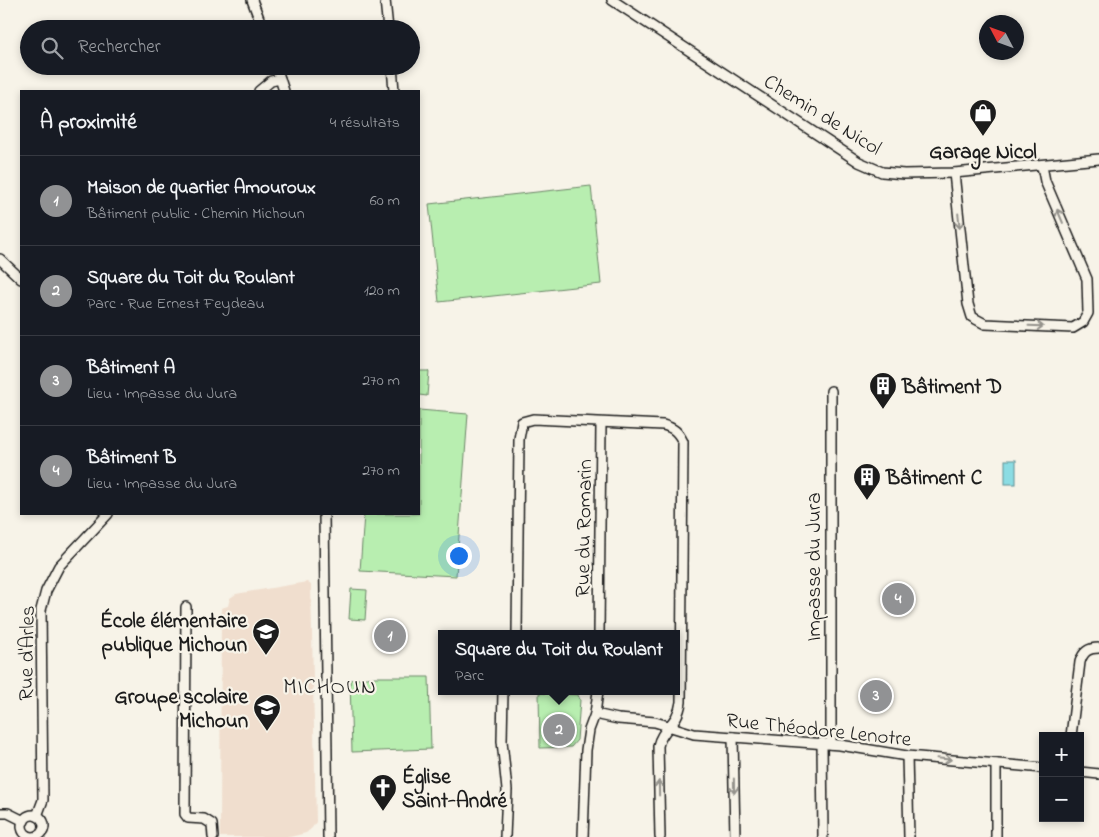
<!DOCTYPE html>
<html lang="fr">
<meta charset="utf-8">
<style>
:root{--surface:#171b24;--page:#242831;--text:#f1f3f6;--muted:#9ea1a6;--line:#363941;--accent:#919294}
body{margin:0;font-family:"Indie Flower",sans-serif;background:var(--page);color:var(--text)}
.controls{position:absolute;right:15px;bottom:15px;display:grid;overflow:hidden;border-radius:0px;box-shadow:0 2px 8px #0003}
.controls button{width:45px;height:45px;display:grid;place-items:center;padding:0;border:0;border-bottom:1px solid var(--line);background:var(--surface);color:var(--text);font:25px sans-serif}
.compass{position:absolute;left:979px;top:15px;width:45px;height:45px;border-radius:50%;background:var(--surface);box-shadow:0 2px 8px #0003;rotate:311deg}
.you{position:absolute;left:458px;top:555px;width:18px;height:18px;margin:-12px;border:4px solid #fff;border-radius:50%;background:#1a73e8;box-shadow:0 0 0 8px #1a73e833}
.badge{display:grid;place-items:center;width:32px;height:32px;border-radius:50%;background:var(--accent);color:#fff;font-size:16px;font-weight:700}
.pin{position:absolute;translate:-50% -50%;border:2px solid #fff;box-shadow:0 1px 5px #0006}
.popup{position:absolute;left:438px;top:630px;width:242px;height:65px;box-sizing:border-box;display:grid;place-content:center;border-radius:0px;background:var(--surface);filter:drop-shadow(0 1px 4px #0005);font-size:16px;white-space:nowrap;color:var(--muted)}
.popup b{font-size:19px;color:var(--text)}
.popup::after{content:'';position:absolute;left:50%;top:100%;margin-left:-10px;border:10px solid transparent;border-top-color:var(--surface)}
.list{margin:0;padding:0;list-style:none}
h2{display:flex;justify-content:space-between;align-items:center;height:65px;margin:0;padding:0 20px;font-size:21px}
h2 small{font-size:16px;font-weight:400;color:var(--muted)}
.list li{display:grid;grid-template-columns:32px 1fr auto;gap:15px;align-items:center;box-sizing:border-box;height:90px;padding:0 20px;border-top:1px solid var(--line)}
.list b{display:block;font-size:19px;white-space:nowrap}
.list p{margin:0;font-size:16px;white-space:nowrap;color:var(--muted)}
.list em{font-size:16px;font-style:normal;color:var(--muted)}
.icon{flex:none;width:28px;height:28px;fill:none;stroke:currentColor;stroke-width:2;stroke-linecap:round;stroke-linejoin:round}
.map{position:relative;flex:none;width:1099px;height:837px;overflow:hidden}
.search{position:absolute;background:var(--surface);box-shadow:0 2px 8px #0003;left:20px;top:20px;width:400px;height:55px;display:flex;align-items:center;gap:12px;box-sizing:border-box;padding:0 18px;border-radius:28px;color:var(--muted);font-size:19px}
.panel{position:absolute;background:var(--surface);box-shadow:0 2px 8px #0003;left:20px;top:90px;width:400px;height:425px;border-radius:0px}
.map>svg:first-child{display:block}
.built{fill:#f0dece}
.green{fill:#b8eeb0;stroke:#6a8566}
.water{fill:#8bdce3;stroke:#5f8f93}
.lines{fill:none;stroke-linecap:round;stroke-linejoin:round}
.street-casing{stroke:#1c1c1c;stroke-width:12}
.street{stroke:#f7f3e8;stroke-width:9}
.oneway{stroke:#94928c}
.labels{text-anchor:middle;stroke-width:4.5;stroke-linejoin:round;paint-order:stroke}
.street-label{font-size:21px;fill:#1c1c1c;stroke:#f7f3e8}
.poi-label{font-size:21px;font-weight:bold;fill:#1c1c1c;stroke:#f7f3e8;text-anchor:start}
.neighbourhood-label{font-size:22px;letter-spacing:1px;fill:#1c1c1c;stroke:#f7f3e8}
</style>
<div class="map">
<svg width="1099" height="837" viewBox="0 0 1099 837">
<rect width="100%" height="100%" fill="#f7f3e8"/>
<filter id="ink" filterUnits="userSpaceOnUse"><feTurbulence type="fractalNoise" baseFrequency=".02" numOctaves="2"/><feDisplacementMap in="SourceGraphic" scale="10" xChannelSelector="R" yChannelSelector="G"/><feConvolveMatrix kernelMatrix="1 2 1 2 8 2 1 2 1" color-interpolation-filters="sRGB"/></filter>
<g filter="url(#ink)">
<!-- built -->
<polygon class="built" points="307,582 311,585 316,822 312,828 306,833 290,837 220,837 221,608 228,606 230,598 236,594"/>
<!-- green -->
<g class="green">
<polygon points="591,186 601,284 439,302 429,204"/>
<polygon points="419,371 429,371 427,396 419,395"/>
<polygon points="419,410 468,414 456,576 360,571 364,514 419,514"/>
<polygon points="351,589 367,590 365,620 349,619"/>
<polygon points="375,677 429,677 431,749 352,752 350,680"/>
<polygon points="539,693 578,695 580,700 577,740 571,747 540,748"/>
</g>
<!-- water -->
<rect class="water" x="1005" y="460" width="11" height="24"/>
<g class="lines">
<defs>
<g id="street">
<polyline points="252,0 263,29"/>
<polyline points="385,0 388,29"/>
<polyline points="612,0 859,162 882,172 904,174 954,173 1099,159"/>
<polyline points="276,66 284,91"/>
<polyline points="392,66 394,91"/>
<polyline points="259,91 271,81 280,79"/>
<polyline points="954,173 968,304 972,317 985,324 1073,328 1083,322 1088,313 1087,279 1045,181 1042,166"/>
<polyline points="0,259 21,279"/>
<polyline points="324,514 328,837"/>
<polyline points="186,607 185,814 188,818 204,819 212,824 213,837"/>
<path d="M517,634L519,439L522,422L533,419L663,425C674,428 678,432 683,442L681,702C678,725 662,727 658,746L660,837"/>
<polyline points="599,634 601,423"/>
<polyline points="503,691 502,741 507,790 505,837"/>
<polyline points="595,714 618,719 655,722 694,734 840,745 907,756 1043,768"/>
<path d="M1071,736L1080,662C1083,652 1088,648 1099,648"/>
<polyline points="733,737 735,837"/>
<polyline points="822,743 823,837"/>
<polyline points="831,744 831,391"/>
<polyline points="907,756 909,837"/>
<polyline points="996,764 996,837"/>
<polyline points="1080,772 1099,774"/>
<polyline points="0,813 8,813 24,821"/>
<circle cx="33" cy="826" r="11"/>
<polyline points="37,816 43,800 41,610 46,591 59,566 108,514"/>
<polyline points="583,837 586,750 589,730 595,714 598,691"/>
</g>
</defs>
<!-- street casing -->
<use href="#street" class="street-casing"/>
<!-- street -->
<use href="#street" class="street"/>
</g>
<!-- one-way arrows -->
<defs><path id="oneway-shaft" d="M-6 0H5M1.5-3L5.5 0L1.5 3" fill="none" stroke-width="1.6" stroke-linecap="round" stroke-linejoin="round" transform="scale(1.25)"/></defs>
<g class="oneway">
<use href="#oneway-shaft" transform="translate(1060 216) rotate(-113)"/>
<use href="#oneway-shaft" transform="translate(959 221) rotate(84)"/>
<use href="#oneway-shaft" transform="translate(1036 326) rotate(2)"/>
<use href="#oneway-shaft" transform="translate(944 759) rotate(5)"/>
<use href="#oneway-shaft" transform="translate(734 786) rotate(89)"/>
<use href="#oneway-shaft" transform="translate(659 788) rotate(-91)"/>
</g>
</g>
<!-- icons -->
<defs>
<symbol id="shop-pin" viewBox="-11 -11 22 30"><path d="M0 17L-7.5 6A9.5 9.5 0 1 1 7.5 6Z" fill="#1c1c1c" stroke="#f7f3e8"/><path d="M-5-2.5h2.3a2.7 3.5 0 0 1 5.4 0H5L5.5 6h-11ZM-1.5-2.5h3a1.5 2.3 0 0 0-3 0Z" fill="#fff"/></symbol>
<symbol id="building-pin" viewBox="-11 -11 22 30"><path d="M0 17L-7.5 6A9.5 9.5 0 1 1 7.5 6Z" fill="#1c1c1c" stroke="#f7f3e8"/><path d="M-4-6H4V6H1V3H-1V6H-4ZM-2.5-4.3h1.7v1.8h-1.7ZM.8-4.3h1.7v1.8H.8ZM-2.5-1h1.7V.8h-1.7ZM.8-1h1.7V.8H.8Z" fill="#fff"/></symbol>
<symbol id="school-pin" viewBox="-11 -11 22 30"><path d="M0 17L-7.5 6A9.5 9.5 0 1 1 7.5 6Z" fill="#1c1c1c" stroke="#f7f3e8"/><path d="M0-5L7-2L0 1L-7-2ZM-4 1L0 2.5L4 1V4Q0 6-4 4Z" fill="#fff"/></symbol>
<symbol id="church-pin" viewBox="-11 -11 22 30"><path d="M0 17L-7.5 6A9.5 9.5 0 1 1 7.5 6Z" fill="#1c1c1c" stroke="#f7f3e8"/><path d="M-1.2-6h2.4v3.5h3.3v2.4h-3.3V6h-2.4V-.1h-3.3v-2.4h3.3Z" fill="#fff"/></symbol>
</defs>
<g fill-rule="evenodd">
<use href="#shop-pin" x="967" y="97" width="32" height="43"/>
<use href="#building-pin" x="867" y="370" width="32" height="43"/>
<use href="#building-pin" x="851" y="461" width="32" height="43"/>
<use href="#school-pin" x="250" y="616" width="32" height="43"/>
<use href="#school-pin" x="251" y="692" width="32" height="43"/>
<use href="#church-pin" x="367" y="772" width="32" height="43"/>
</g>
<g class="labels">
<!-- street labels -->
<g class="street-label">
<text transform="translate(823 114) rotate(32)" y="7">Chemin de Nicol</text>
<text transform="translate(583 528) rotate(-89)" y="7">Rue du Romarin</text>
<text transform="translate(813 567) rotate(-90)" y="7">Impasse du Jura</text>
<text transform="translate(26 653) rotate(-89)" y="7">Rue d'Arles</text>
<text transform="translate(819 729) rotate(6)" y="7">Rue Théodore Lenotre</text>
</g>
<!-- poi labels -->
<g class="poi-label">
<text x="983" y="158" text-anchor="middle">Garage Nicol</text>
<text x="902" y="393">Bâtiment D</text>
<text x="886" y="484">Bâtiment C</text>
<text x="247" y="627" text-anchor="end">École élémentaire<tspan x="247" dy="24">publique Michoun</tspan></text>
<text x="248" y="703" text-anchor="end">Groupe scolaire<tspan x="248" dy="24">Michoun</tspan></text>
<text x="402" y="783">Église<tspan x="402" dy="24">Saint-André</tspan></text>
</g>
<!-- neighbourhood labels -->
<g class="neighbourhood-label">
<text x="330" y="693">MICHOUN</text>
</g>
</g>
</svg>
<div class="controls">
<button>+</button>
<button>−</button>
</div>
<svg class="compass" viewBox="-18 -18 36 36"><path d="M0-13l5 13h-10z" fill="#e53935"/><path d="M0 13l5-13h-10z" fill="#9ea1a6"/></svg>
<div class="you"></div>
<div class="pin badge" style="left:390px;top:636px">1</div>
<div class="pin badge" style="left:559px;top:730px">2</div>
<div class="popup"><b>Square du Toit du Roulant</b>Parc</div>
<div class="pin badge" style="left:876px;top:696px">3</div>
<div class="pin badge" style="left:898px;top:599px">4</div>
<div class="search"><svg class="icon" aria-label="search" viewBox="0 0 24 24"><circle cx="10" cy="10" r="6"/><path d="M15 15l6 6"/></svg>Rechercher</div>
<section class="panel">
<h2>À proximité<small>4 résultats</small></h2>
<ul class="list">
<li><span class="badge">1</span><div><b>Maison de quartier Amouroux</b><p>Bâtiment public · Chemin Michoun</p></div><em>60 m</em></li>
<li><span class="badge">2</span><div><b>Square du Toit du Roulant</b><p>Parc · Rue Ernest Feydeau</p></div><em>120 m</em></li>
<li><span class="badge">3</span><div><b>Bâtiment A</b><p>Lieu · Impasse du Jura</p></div><em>270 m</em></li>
<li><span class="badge">4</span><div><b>Bâtiment B</b><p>Lieu · Impasse du Jura</p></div><em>270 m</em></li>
</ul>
</section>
</div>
